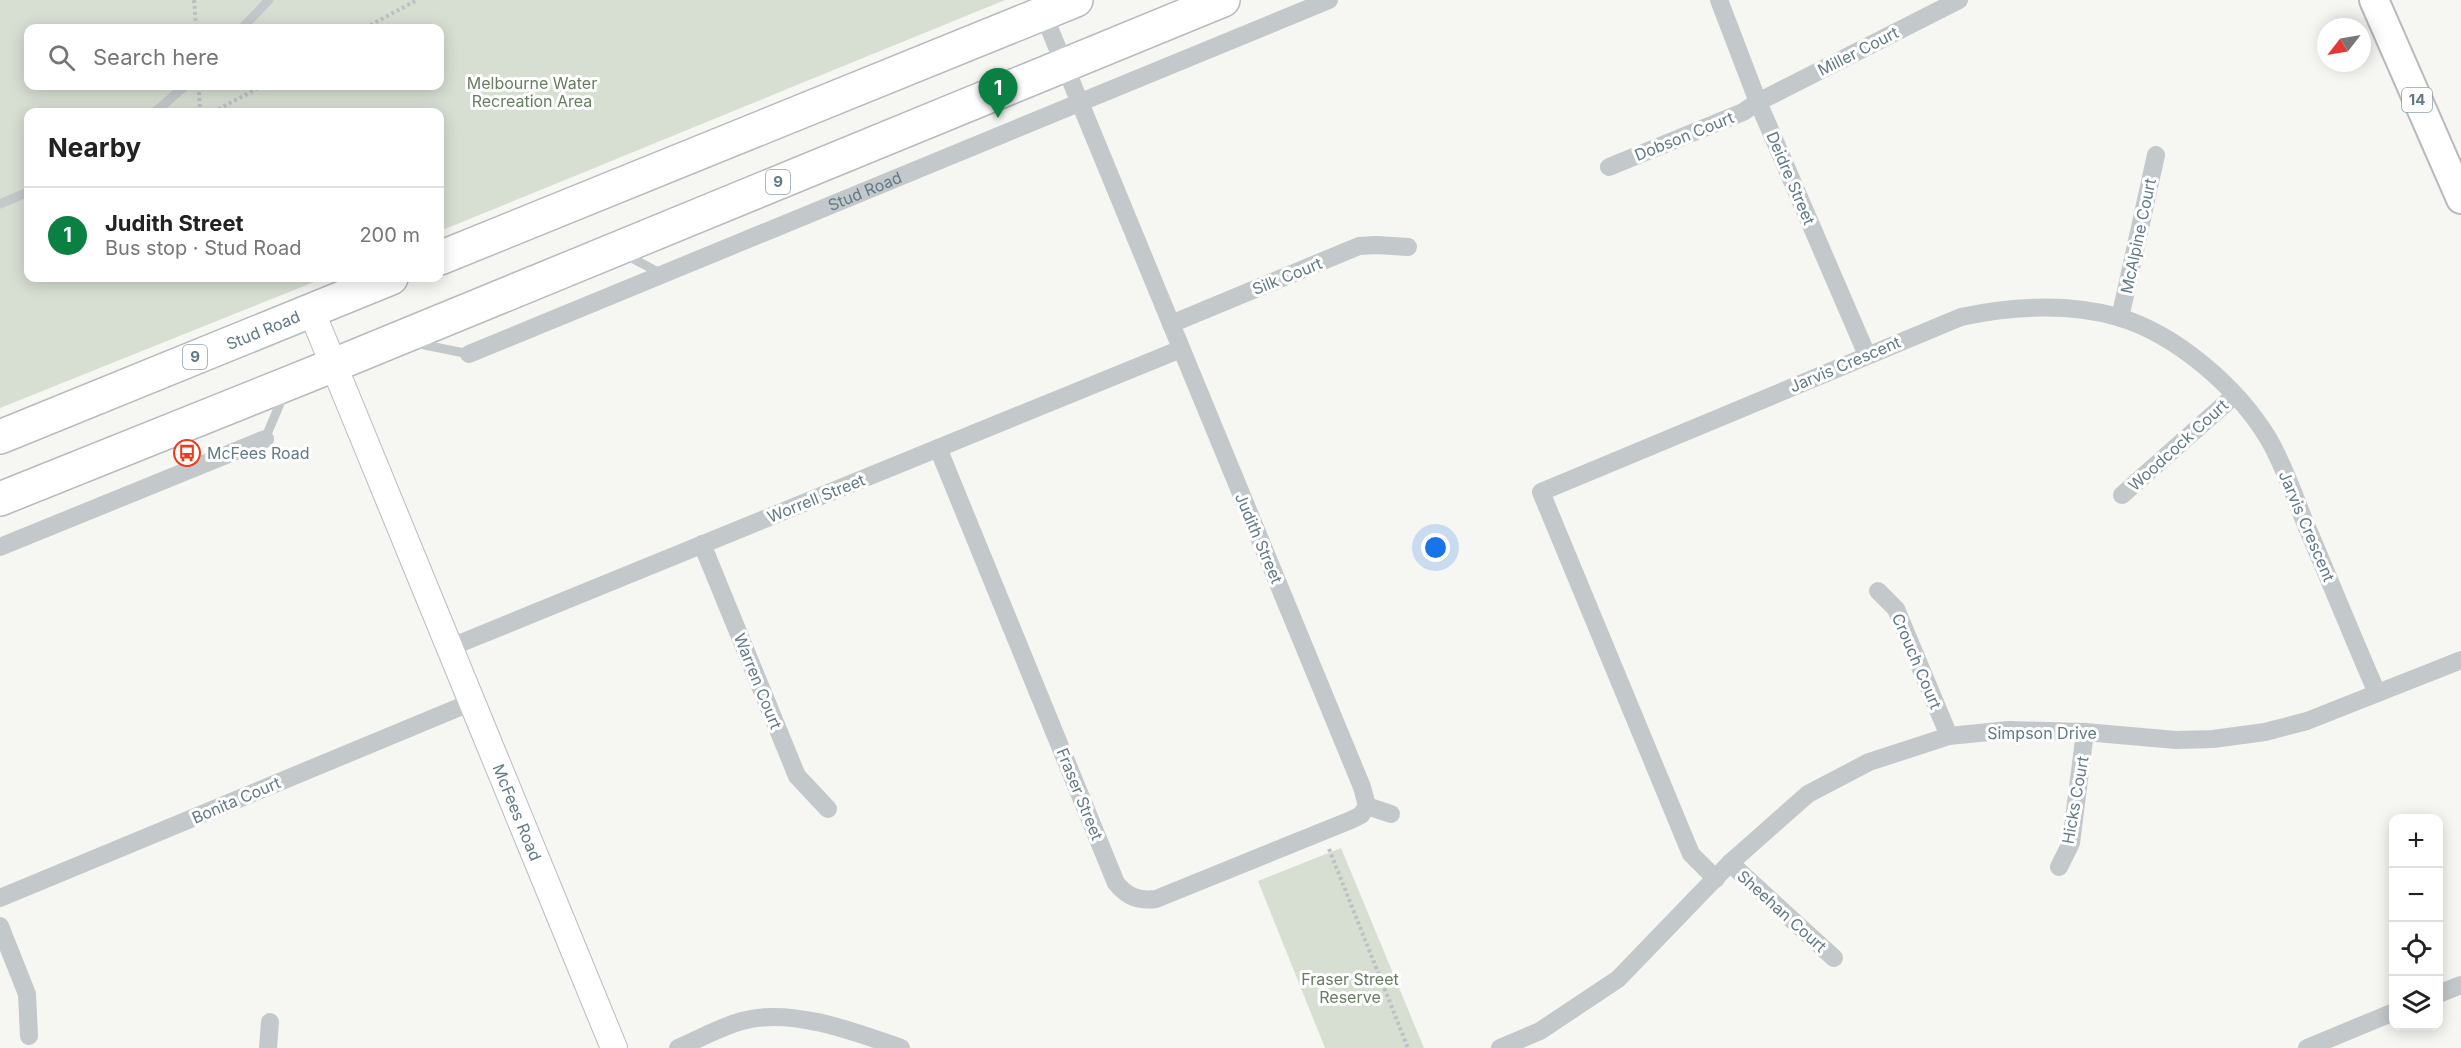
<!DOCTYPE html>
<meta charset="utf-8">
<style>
:root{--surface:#fff;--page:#f6f6f6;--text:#222;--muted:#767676;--line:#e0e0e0;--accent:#0b8043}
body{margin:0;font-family:Inter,sans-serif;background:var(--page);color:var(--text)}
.controls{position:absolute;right:18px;bottom:18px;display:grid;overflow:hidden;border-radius:12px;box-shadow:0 3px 15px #0003}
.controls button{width:54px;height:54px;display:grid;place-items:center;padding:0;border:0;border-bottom:2px solid var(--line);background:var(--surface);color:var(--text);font:30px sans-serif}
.compass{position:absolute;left:2317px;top:18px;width:54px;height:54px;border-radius:50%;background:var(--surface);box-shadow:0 3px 15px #0003;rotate:239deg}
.you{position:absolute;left:1436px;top:548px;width:21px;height:21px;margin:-15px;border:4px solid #fff;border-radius:50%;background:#1a73e8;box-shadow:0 0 0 9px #1a73e833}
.badge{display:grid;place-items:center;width:39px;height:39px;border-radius:50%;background:var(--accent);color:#fff;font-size:20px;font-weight:700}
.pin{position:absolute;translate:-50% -50px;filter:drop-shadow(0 2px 3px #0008)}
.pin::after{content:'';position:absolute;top:32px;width:21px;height:18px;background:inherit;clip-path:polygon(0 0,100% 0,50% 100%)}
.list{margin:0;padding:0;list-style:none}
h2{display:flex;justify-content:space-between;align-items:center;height:78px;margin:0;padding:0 24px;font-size:26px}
h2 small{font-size:20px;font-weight:400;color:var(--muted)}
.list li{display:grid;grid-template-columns:39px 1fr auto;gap:18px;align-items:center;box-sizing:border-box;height:96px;padding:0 24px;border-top:2px solid var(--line)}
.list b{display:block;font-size:22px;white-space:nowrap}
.list p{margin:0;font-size:20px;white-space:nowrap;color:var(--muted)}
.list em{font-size:20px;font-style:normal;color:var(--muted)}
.icon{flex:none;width:33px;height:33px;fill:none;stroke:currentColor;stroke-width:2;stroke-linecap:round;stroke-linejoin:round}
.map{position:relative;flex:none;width:2461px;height:1048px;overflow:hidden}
.search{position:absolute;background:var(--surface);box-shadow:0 3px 15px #0003;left:24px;top:24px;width:420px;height:66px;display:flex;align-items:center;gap:15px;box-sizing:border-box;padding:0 21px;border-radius:12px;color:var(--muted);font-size:22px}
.panel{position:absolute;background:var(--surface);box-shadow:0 3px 15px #0003;left:24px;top:108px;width:420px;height:174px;border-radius:12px}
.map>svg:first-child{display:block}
.green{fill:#d7ded2;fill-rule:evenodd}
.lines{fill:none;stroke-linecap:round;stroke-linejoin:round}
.secondary-casing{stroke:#b7bdc1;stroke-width:28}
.primary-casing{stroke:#b6bbbe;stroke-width:32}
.highway-casing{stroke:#b7bbbe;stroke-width:36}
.path{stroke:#bec1c3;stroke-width:4;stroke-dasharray:3 3;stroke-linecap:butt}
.lane{stroke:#c3c8cb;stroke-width:9}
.street{stroke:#c3c8cb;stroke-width:18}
.secondary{stroke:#fff;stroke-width:26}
.primary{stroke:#fff;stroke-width:28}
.highway{stroke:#fff;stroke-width:33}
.labels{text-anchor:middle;stroke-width:6;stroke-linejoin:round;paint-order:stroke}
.shield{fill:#fff;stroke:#91a1aa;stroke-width:1.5}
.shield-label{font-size:15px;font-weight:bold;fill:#627986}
.street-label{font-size:16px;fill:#627986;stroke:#fff}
.park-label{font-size:16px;fill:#697c62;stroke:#fff}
.poi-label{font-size:16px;fill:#627986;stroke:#fff;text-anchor:start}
</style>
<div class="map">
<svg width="2461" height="1048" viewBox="0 0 2461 1048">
<rect width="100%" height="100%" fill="#f6f6f2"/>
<!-- green -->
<g class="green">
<path d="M0,0H1005L440,231V112H28V278H324L0,408ZM28,28H440V86H28Z"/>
<polygon points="1341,848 1424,1048 1325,1048 1258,881"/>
</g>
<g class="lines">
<defs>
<g id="secondary">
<path id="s2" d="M311,310L614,1048"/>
</g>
<polyline id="primary" points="2374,0 2461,199"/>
<g id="highway">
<polyline points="440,258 1076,0"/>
<path id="s3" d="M0,437L391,278"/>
<polyline points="0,499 334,365 1223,0"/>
</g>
</defs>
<!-- secondary casing -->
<use href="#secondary" class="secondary-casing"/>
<!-- primary casing -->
<use href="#primary" class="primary-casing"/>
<!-- highway casing -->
<use href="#highway" class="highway-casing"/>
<!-- path -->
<g class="path">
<polyline points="194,0 196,28"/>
<polyline points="365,28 417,0"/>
<polyline points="199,92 200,112"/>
<polyline points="213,112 262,86"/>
<polyline points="1329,849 1408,1048"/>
</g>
<!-- lane -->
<g class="lane">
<polyline points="242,28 269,0"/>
<polyline points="155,112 185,86"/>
<polyline points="0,204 28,192"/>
<polyline points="624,254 662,274"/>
<polyline points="415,343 469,354"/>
<polyline points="265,439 284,394"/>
</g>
<!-- street -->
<g class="street">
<polyline points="1719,0 1758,102 1867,355"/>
<polyline points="1043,13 1362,787 1367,806"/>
<polyline points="1609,167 1743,112 1758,102 1959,0"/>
<polyline points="2120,318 2156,155"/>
<polyline points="1171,324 1359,246 1376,245 1408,247"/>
<path id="s1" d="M469,354L1329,0"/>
<path d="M938,448L1116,883C1127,897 1139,901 1156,899L1351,820L1361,815L1367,806"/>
<polyline points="2122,495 2235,395"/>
<polyline points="702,544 797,776 828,809"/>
<polyline points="0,547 265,439"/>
<polyline points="1878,591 1896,609 1949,736"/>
<polyline points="451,647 1181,349"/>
<polyline points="1367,806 1391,814"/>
<polyline points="1730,863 1834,958"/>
<polyline points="2059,867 2071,843 2085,732"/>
<path d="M1716,879L1691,854L1541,492L1961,317C2011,306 2068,303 2118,317C2176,334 2237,387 2268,438C2284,465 2294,496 2306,525C2330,581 2353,638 2377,693"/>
<polyline points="0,898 472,702"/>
<polyline points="0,926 27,994 29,1036"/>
<polyline points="2438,994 2461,985"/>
<polyline points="268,1048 270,1022"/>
<path d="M678,1048C699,1039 720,1027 742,1021C790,1007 856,1032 901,1048"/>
<polyline points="1500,1048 1540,1031 1618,979 1730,863 1808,794 1869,762 1949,736 2009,730 2085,732 2176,740 2213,739 2265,732 2307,721 2461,660"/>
<polyline points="2307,1048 2394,1012"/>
</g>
<!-- secondary -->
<use href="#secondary" class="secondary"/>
<!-- primary -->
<use href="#primary" class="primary"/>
<!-- highway -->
<use href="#highway" class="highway"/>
</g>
<!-- icons -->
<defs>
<symbol id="bus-ring" viewBox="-11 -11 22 22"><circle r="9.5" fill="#fff" stroke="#f23816" stroke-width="1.5"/><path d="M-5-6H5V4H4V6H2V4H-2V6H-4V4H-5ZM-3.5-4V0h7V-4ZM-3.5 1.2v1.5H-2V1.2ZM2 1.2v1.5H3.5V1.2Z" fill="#f23816"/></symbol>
</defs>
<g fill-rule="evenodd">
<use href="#bus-ring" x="172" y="438" width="30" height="30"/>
</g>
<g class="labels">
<!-- shield labels -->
<g class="shield">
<rect x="2402" y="88" width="30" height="24" rx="4.5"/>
<rect x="766" y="170" width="24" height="24" rx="4.5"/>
<rect x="183" y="345" width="24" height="24" rx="4.5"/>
</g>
<g class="shield-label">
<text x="2417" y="105">14</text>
<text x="778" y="187">9</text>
<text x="195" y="362">9</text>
</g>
<!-- street labels -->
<g class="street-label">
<text transform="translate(1858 51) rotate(-27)" y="6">Miller Court</text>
<text transform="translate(1684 136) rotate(-22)" y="6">Dobson Court</text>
<text transform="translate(1791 178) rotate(67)" y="6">Deidre Street</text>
<text dy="6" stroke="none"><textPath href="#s1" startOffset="428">Stud Road</textPath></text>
<text transform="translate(2138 236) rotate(-78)" y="6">McAlpine Court</text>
<text transform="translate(1287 276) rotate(-22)" y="6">Silk Court</text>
<text dy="6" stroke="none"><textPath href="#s3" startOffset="284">Stud Road</textPath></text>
<text transform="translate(1845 364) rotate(-23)" y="6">Jarvis Crescent</text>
<text transform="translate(2178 445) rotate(-42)" y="6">Woodcock Court</text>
<text transform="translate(816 498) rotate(-22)" y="6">Worrell Street</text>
<text transform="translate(2307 526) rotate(67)" y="6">Jarvis Crescent</text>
<text transform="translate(1259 538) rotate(67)" y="6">Judith Street</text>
<text transform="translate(1917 661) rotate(67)" y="6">Crouch Court</text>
<text transform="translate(758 681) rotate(68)" y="6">Warren Court</text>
<text x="2042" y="739">Simpson Drive</text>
<text transform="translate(1080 794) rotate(68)" y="6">Fraser Street</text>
<text transform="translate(236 800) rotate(-23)" y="6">Bonita Court</text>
<text transform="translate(2075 800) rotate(-80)" y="6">Hicks Court</text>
<text dy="6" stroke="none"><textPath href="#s2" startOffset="543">McFees Road</textPath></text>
<text transform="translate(1782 911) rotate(42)" y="6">Sheehan Court</text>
</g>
<!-- park labels -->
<g class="park-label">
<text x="532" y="89">Melbourne Water<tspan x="532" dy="18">Recreation Area</tspan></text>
<text x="1350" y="985">Fraser Street<tspan x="1350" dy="18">Reserve</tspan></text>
</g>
<!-- poi labels -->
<g class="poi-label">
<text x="207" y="459">McFees Road</text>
</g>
</g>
</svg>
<div class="controls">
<button>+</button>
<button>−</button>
<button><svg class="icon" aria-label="locate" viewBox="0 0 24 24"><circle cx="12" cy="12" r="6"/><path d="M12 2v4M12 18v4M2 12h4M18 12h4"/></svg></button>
<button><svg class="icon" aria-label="layers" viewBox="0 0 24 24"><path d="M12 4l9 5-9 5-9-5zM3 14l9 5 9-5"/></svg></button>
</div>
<svg class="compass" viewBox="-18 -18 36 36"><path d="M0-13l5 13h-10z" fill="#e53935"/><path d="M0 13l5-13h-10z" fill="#767676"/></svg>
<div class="you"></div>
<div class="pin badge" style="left:998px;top:118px">1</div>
<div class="search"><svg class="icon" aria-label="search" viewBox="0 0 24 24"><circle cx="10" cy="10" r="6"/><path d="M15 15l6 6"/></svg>Search here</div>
<section class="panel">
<h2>Nearby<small></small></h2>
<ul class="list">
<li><span class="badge">1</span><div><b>Judith Street</b><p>Bus stop · Stud Road</p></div><em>200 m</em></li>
</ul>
</section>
</div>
